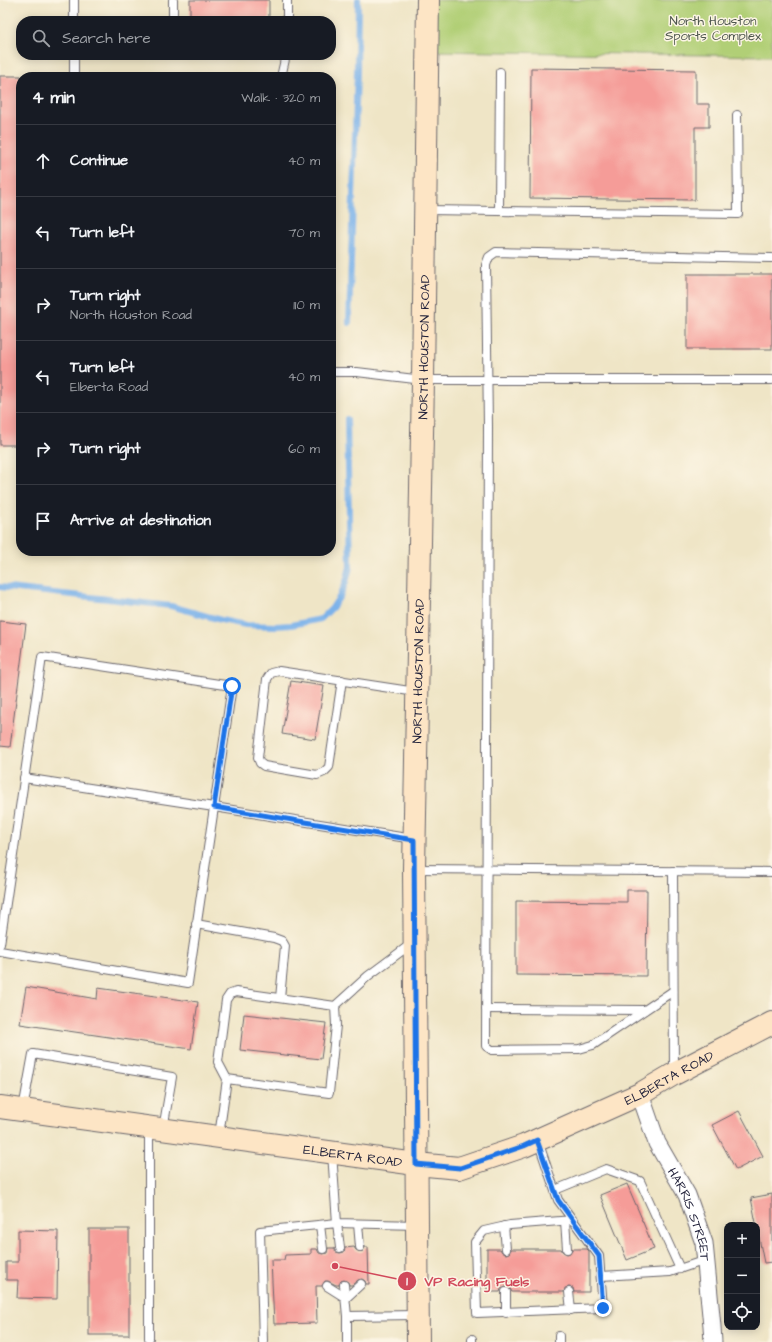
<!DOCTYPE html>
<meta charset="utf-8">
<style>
:root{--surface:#171b24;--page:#20242c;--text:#f1f3f6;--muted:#9ea1a6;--line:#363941}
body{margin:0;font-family:"Architects Daughter",sans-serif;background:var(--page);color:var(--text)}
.controls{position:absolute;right:12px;bottom:12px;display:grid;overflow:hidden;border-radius:8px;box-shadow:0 2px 10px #0003}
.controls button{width:36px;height:36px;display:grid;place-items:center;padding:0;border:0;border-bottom:1px solid var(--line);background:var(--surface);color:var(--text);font:20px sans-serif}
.stop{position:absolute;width:12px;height:12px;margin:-9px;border:3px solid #1a73e8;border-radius:50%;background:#fff}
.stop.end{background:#1a73e8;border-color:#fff;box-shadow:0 1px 4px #0008}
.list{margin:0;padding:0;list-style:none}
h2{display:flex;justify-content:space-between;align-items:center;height:52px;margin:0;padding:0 16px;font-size:17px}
h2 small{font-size:13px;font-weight:400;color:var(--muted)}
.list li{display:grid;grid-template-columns:26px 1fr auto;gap:12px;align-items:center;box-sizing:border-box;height:72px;padding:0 16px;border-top:1px solid var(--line)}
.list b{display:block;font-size:15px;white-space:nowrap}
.list p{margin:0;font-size:13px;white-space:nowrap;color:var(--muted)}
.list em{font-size:13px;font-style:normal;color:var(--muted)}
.icon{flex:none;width:22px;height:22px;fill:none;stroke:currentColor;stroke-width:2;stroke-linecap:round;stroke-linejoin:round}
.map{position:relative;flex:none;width:772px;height:1342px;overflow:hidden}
.search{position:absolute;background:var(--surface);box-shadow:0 2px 10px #0003;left:16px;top:16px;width:320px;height:44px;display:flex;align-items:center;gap:10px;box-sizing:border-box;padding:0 14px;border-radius:16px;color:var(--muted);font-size:15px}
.panel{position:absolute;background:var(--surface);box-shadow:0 2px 10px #0003;left:16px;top:72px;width:320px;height:484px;border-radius:16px}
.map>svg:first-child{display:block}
.green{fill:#b1cf76;stroke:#6a7858}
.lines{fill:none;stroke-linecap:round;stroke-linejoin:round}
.stream{stroke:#7bb2ea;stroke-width:6}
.building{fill:#f59c98}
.lane-casing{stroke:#6a666c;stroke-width:10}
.street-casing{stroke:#6a666c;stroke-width:19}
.secondary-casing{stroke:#6a666c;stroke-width:24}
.lane{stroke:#fff;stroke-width:8}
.street{stroke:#fff;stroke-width:17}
.secondary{stroke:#fde5c5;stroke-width:22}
.route{stroke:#1a73e8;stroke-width:5}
.labels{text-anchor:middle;stroke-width:3;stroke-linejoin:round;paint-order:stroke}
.park-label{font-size:13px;fill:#4d564d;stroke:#fcf5e5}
.street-label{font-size:13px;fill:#22223b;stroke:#fcf5e5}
.leader{fill:none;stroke:#d1495b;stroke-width:1.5}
.callout-dot{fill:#d1495b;stroke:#fcf5e5;stroke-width:1.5}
.mark-label{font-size:12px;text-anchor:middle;font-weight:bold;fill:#fff}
.callout-label{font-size:14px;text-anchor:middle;font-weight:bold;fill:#d1495b;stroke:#fcf5e5;stroke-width:3;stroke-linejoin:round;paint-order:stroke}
</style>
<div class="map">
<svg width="772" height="1342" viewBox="0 0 772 1342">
<rect width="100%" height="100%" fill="#fcf5e5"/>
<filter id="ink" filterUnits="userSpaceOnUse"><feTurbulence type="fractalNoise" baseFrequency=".025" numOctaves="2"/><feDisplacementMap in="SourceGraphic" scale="8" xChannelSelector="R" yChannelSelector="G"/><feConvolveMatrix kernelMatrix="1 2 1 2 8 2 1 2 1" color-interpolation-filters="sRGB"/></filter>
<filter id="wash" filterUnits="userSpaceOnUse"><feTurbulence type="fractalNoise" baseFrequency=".012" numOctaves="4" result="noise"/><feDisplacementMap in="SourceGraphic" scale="16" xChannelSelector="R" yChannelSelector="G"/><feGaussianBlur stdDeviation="0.9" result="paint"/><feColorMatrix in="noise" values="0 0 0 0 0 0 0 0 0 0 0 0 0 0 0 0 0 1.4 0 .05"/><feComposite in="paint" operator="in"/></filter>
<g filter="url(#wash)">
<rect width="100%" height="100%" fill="#efe5c6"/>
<!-- green -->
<polygon class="green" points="428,0 772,0 772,56 428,51"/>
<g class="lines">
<!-- stream -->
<g class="stream">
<polyline points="349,323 357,71 358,0"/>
<polyline points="0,587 171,606 221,620 246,625 276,626 291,625 321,619 332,608 340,596 346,582 350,567 347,419"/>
</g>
</g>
<g id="blocks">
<!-- building -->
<g class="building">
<rect x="190" y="0" width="79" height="21"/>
<polygon points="531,68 696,70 696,104 709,104 709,127 695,127 695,200 530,198"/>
<rect x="0" y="76" width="21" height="369"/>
<rect x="687" y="274" width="85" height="75"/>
<polygon points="0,621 26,624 10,747 0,746"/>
<polygon points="291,681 324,686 315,739 282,734"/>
<polygon points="627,890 647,890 646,976 516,975 516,901 627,902"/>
<polygon points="26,987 97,999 98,988 198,1002 191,1049 20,1024"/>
<polygon points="244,1014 326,1023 321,1059 240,1050"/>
<polygon points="739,1111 763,1156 736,1170 712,1125"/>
<polygon points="627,1184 642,1219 641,1220 642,1220 654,1249 627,1260 600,1195"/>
<polygon points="772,1194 772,1262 764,1263 751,1198"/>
<rect x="89" y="1229" width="40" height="106"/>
<polygon points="18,1230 58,1231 57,1299 17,1298 18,1280 6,1280 6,1262 18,1262"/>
<polygon points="354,1247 356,1250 360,1252 363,1251 365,1247 368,1247 369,1284 366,1284 365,1281 362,1279 358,1280 352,1285 349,1285 348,1282 344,1280 341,1281 339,1285 336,1285 328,1281 325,1281 322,1286 316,1286 317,1323 274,1324 271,1260 284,1260 285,1255 311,1254 311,1249 317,1249 319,1253 323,1254 327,1253 328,1248 334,1248 336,1252 340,1253 344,1252 345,1248"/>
<polygon points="487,1249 500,1249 502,1252 506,1254 509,1253 511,1249 561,1249 563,1252 567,1254 570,1253 572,1249 587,1249 589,1251 589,1292 574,1292 573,1288 569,1287 565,1288 564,1292 512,1292 509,1287 506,1287 501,1289 500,1292 487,1292"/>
</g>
</g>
</g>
<g filter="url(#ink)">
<use href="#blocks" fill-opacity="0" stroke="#6a666c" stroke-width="1"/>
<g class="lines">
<defs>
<g id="lane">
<polyline points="74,0 74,21"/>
<polyline points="173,0 173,21"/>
<polyline points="287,0 287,21"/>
<polyline points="74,55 74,77"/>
<polyline points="281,77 286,55"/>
<polyline points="426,210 738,214 737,115"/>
<polyline points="499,211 500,72"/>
<polyline points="331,372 357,372 423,380 772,380"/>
<polyline points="342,680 329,767 324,772 317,775 264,766 260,763 258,758 267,679 271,673 279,671 416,692"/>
<polyline points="24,778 214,807 413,839"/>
<polyline points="414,869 772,872"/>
<polyline points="673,871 674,1072"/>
<polyline points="196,924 274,938 282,941 285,946 280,998"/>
<polyline points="0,944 42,657 232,686 188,983 0,951"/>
<polyline points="673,991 593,1045 579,1049 492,1050 486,1046 488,427 486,265 489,257 496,252 772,258"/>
<polyline points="486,1009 644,1010"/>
<polyline points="227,1079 329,1093 336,1025 335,1006 368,976 411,944"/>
<polyline points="23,1109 33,1054 172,1077 163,1129"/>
<polyline points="149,1128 149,1338"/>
<polyline points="219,1136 227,1079 218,1062 226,1000 230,994 236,992 335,1006"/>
<polyline points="538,1141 558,1200 599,1256 603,1308 477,1313 475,1242 484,1231 510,1225 573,1220"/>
<polyline points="332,1153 337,1223 417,1225"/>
<polyline points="555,1190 606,1169 640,1181 680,1269"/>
<polyline points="565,1221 567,1249"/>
<polyline points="358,1224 360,1247"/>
<polyline points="320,1225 323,1249"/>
<polyline points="504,1226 506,1249"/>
<polyline points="601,1276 670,1272 706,1260"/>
<polyline points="344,1285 347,1316"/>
<polyline points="327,1286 346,1298 361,1284"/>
<polyline points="506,1292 506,1313"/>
<polyline points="569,1292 571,1310"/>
<polyline points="559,1336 559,1342"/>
<polyline points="472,1339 472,1342"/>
<polyline points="263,1342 260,1231 337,1223 340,1248"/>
<polyline points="347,1342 347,1316 416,1315"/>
</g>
<g id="street">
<path id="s1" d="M640,1094L657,1143L687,1195L704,1243L712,1326L713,1342"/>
</g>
<g id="secondary">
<path id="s2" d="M0,1107L416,1164L459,1168L524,1146L640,1094L674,1074L772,1023"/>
<path id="s3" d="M418,1342L414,869L423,380L428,0"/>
</g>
</defs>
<!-- lane casing -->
<use href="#lane" class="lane-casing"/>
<!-- street casing -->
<use href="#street" class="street-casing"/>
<!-- secondary casing -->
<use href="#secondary" class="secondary-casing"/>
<!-- lane -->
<use href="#lane" class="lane"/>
<!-- street -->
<use href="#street" class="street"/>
<!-- secondary -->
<use href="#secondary" class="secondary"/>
</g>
</g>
<g class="lines" filter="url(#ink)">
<!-- route -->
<polyline class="route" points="232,686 214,807 414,840 416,1164 460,1168 524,1146 537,1140 558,1200 599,1256 603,1308"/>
</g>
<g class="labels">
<!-- park labels -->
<g class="park-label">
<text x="713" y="25">North Houston<tspan x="713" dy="15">Sports Complex</tspan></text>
</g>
<!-- street labels -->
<g class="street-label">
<text dy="5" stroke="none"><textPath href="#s3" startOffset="995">NORTH HOUSTON ROAD</textPath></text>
<text dy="5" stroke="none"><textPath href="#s3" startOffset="671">NORTH HOUSTON ROAD</textPath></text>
<text dy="5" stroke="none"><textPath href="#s2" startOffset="692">ELBERTA ROAD</textPath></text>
<text dy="5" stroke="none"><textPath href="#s2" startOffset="356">ELBERTA ROAD</textPath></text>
<text dy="5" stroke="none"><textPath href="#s1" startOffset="131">HARRIS STREET</textPath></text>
</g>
</g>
<!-- callouts -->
<path class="leader" d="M335 1266L407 1281"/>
<g class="callout-dot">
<circle cx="335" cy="1266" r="4"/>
<circle cx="407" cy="1281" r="10"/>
</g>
<g class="mark-label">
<text x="407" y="1285">1</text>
</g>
<g class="callout-label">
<text x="477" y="1286">VP Racing Fuels</text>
</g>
</svg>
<div class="controls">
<button>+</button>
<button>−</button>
<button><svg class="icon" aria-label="locate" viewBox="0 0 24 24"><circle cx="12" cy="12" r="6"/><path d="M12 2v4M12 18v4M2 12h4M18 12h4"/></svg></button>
</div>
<div class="stop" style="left:232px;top:686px"></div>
<div class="stop end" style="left:603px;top:1308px"></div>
<div class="search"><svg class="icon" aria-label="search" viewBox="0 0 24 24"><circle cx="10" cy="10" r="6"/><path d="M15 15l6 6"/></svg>Search here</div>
<section class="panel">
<h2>4 min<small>Walk · 320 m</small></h2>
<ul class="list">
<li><svg class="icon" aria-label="ahead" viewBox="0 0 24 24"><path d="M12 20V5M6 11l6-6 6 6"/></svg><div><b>Continue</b></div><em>40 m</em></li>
<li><svg class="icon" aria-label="left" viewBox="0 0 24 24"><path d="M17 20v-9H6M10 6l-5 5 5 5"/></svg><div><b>Turn left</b></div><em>70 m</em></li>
<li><svg class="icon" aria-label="right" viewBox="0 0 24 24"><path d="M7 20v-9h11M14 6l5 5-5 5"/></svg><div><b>Turn right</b><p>North Houston Road</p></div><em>110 m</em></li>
<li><svg class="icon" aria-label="left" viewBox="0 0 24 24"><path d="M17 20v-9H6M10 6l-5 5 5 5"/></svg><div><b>Turn left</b><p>Elberta Road</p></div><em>40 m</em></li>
<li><svg class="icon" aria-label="right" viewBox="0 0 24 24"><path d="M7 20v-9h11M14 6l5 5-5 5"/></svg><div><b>Turn right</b></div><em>60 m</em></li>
<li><svg class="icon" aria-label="arrive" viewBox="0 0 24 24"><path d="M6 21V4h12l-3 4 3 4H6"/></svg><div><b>Arrive at destination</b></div></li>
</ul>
</section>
</div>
